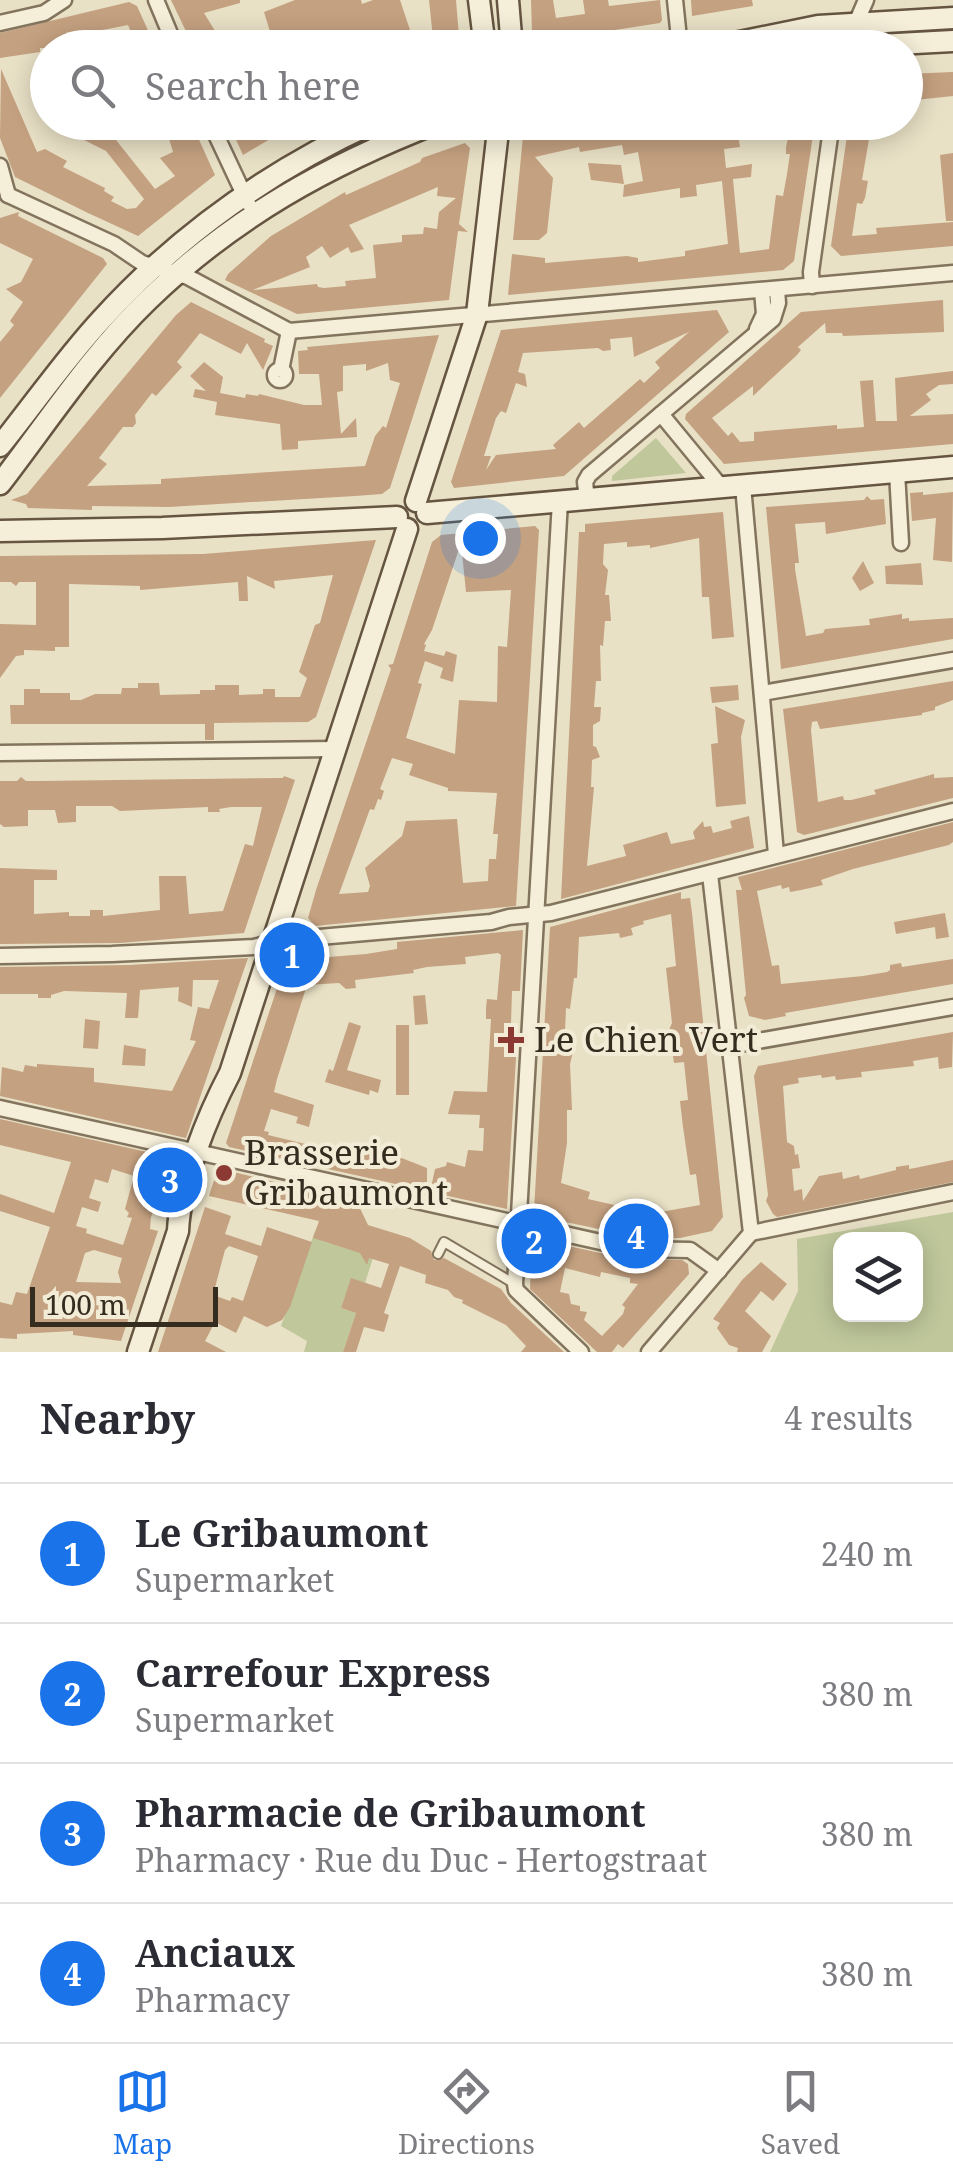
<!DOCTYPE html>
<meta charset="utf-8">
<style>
:root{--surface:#fff;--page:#f2f2f3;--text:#2b2b33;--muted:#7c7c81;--line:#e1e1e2;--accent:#1a73e8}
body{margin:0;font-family:"Noto Serif",serif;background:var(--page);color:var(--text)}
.controls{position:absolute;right:30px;bottom:30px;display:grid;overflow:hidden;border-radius:20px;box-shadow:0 5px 25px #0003}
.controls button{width:90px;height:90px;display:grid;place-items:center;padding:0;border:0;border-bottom:2px solid var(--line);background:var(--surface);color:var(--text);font:50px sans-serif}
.scale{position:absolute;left:30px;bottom:25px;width:188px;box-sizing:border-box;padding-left:10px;border:5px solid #352c20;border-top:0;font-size:28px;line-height:35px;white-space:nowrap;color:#352c20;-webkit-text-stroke:8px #f2ebd5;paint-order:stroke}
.you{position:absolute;left:480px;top:538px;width:35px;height:35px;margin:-25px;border:8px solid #fff;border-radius:50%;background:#1a73e8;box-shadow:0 0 0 15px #1a73e833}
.badge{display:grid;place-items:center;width:65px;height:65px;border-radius:50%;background:var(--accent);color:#fff;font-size:32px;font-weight:700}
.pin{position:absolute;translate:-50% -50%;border:5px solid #fff;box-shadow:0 2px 10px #0006}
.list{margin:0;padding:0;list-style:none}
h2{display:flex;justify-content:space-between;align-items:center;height:130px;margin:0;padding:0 40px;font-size:42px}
h2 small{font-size:32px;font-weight:400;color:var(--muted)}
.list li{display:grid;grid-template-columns:65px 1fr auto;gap:30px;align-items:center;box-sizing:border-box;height:140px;padding:0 40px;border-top:2px solid var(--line)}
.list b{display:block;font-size:38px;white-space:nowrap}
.list p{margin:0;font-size:32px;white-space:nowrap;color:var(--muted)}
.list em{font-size:32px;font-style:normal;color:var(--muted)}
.icon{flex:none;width:55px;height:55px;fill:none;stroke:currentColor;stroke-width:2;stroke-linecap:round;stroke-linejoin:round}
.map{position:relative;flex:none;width:953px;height:1352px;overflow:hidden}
.search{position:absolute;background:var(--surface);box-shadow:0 5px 25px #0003;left:30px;right:30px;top:30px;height:110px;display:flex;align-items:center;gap:25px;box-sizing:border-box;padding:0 35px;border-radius:55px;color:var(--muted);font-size:38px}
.sheet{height:690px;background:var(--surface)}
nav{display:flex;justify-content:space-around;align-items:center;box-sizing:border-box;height:140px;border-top:2px solid var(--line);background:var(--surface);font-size:28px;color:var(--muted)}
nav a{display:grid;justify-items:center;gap:5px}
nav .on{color:var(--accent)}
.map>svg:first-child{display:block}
.green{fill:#bfc79b;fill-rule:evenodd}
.building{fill:#c4a180;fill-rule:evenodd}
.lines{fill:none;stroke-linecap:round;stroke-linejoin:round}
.lane-casing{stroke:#83745e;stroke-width:12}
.street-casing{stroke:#83745e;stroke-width:19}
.secondary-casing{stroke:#655541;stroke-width:25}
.lane{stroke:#f5efd9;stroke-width:8}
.street{stroke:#f5efd9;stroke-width:14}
.secondary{stroke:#f5efd9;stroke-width:20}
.poi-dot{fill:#8c3934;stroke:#f2ebd5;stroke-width:4}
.labels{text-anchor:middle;stroke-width:8;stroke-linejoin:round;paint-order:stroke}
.poi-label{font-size:35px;fill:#352c20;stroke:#f2ebd5;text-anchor:start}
</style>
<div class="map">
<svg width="953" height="1352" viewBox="0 0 953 1352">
<rect width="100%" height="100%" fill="#e9e1c6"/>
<!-- green -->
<g class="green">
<polygon points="656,438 686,473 612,481 612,476"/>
<path d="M953,1212V1352H770L798,1291L797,1239ZM840,1240H916V1314H840Z"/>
<polygon points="315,1231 324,1234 322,1241 349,1249 351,1246 373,1258 365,1283 351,1279 341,1308 356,1313 343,1352 304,1352 307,1341 281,1326"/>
</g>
<!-- building -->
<g class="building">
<polygon points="171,0 240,0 240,3 204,13 220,39 218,44 194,48"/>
<polygon points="295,0 361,0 362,4 373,0 400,0 416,48 346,48 342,37 317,48 275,48 264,12"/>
<polygon points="429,0 456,0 460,48 434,48"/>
<polygon points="531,0 553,0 556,18 585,14 583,0 608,0 609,6 660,0 662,20 660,23 589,34 587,45 581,35 536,44 532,33"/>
<polygon points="691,0 752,0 753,6 692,16"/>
<polygon points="129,2 137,6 151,37 136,44 128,25 87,33 79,38 77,48 40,48 40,52 0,58 0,33"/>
<polygon points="1,69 37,152 45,149 67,161 63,167 105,188 104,191 114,197 111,201 127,209 136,208 144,199 106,151 78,137 80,122 116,140 155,189 175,176 160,158 173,152 164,122 191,122 215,175 138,236 88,213 15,177 0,138"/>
<polygon points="953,72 953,96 906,101 906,74"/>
<polygon points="228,122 299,122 243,155"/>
<polygon points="573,122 736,122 740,147 724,149 726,168 752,164 751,177 733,179 740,253 769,249 776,195 783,196 787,174 790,154 786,154 786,147 791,124 815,122 794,261 783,270 508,295 512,254 545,258 545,263 627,256 638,258 638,262 685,256 685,251 728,244 722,181 696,185 697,196 680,198 680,188 623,197 624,185 643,181 638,152 624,155 622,145 580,152 579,147 535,157 553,178 547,233 539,240 513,240 523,136 532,127"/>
<polygon points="849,122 872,122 862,180 868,181 865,198 862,204 857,203 852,236 877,234 876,228 953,222 953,246 841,256 831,246"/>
<path d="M465,143L470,148L459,224L468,232L458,231L449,300L297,314L225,280L228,274L271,236L345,192L346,195L420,162L422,158ZM438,187L437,196L456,198L439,212L437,229L424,227L423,234L402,235V242L373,245L376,278L345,281L346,286L324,288L318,287L317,284L253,290L310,267L306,257L322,246L330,258L348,247L351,253L364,249L349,225Z"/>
<polygon points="953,153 953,221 946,221 940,155"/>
<polygon points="588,163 621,165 624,184 591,180"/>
<polygon points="19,212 18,216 103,258 107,264 0,398 0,342 14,325 10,321 23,302 6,289 21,282 33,259 0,243 0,218"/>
<polygon points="943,300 944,332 843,336 842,333 826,333 825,323 798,347 801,350 797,355 753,396 753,386 712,418 728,436 732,432 740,442 754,441 754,432 837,425 837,429 864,427 860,381 873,380 876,421 897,421 895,378 953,371 953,384 939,385 926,394 931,400 910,416 953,414 953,444 724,464 685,419 686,414 801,312"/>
<polygon points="191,302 265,339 264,342 273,346 263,370 247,343 241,354 200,333 177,362 182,367 156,396 152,393 135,415 136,423 133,427 123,427 99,458 107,464 87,486 161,484 161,479 365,466 375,436 383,426 386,428 400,383 390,380 388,363 366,371 366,364 343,366 343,391 337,392 341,434 356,418 357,437 298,441 298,449 282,450 280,424 215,415 217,402 193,397 195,389 206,391 190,376 204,362 223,377 220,393 245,398 246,394 258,396 259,394 304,405 322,405 319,374 299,374 298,351 308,350 307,347 439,335 390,488 382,494 355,496 169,507 92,506 92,510 28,508 26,504 11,500 27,494 176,315"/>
<path d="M717,310L729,332L564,476L454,488L451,482L501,330ZM689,332L655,362L660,368L644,383L640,379L584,428L579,422L553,445L556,449L496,455L486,470L491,456H484L496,418L501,411L506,413L516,383L527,387L525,374L518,372L523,353L598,348L603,351L611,350L610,339L632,337L634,357Z"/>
<polygon points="923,492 923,495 953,492 952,562 933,560 936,518 912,521 910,493"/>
<polygon points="867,496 871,500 884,499 886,524 826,534 825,522 795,524 799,563 795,563 795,569 806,636 823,633 825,629 870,625 869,619 902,614 902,619 909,618 909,621 953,618 953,639 781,669 766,507 864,500"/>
<polygon points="723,512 734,637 712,639 709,597 702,597 699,538 650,548 650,545 627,547 627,542 604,544 603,564 608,570 605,595 609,595 611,621 605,621 603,646 600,645 601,681 596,681 594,707 601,707 600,721 593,725 593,746 596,747 600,757 592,760 591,787 594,787 587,866 626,856 623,845 667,832 671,844 695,839 693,832 703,821 704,827 711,826 713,833 732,828 730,821 749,816 754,848 561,899 579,532 585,532 585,524"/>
<path d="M535,526L539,530L516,906L315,926L308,918L316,890L391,669L388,665L393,664L432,542L441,535ZM461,543L466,592L511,590L507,647L498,646L497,702L459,700L455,754L406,738L422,684L418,683L425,661L443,668L440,678L453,682L457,655L446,651L444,656L424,651L426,645L424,644L432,630ZM392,758L413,764L409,775L448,788V791L497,793L493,834H498L496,859H489L488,881L463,883L457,819L406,821L402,836L365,868L370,886L368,892L339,894L370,809L374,810L378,799L381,800L384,791L380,789Z"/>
<polygon points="376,540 316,717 308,722 214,723 214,740 205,740 205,724 11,724 10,705 24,705 24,689 40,689 40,693 70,693 70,700 81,700 95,694 121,694 122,688 138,688 138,683 159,683 160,695 200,694 200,690 215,690 215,685 239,685 239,695 263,694 263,689 275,689 275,697 300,697 307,678 299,672 315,625 320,623 333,575 274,581 275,589 247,576 248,601 239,601 238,582 140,590 140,586 69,584 69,647 55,647 55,651 24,650 24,655 16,656 0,678 0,624 36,625 36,582 19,582 16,586 11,582 0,582 0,556 203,554"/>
<polygon points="863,561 874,583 860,591 852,578"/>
<polygon points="921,563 923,585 886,584 885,566"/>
<polygon points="953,681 953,700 935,707 935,710 922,713 922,715 820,729 817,721 812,722 811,730 818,802 843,796 844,800 851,800 876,794 874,790 934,774 934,778 953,777 953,798 804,835 797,832 783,709"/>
<polygon points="738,685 739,700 712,703 710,687"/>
<polygon points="715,706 745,720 741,737 746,804 716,807 711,744 718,743"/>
<polygon points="284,776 295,780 244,933 120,943 0,944 0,868 57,870 57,880 34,880 34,914 69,912 69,916 90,916 90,910 103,910 103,916 160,910 159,876 186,876 189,914 223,911 245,844 253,846 262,807 231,807 219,809 220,812 208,812 208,807 120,811 112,806 76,806 76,822 58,823 55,810 28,810 28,826 4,827 0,824 0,781 17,781 21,777 26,781 40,781 283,778"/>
<polygon points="953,822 953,842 949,845 853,869 821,880 823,885 801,890 790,892 789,887 782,889 781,885 757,891 772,966 779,965 781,984 863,976 887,972 890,970 890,965 901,963 902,967 953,959 953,984 785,1013 786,1016 765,1020 749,1016 744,998 746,995 736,890 742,890 738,877"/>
<path d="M681,892V899L690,898L692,913L723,1217L712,1231L680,1238H657L637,1237L537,1216L534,1211L550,927ZM671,914L676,966L666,968L672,1023L669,1030L674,1063L684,1062L688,1100L680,1101L683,1127L690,1175L696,1174L700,1205L655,1213L654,1207L636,1210L588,1199L590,1192L561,1183L567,1143V1110H572L570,1064L576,1040H571L572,1032H565L566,1008L570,1009L574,978H577L579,937L619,933L620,938L633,935L631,928L644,924L643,921Z"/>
<polygon points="945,913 949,937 936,939 935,927 896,934 894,922"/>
<polygon points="523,930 520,991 512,991 511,1024 518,1024 507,1209 430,1192 435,1169 446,1166 447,1162 465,1167 468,1150 483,1151 484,1128 479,1128 480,1115 448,1114 454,1091 487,1092 491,1019 486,1019 486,1008 487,999 497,1000 501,955 498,953 465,957 466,964 427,967 413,970 414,973 355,980 356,988 346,989 339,983 307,985 277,1079 274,1092 314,1105 309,1127 296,1123 298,1117 271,1109 264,1131 269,1132 268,1135 347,1154 353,1142 393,1149 394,1155 427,1168 427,1191 229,1147 226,1143 231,1128 288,955 292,952 316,950 316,958 366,954 397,949 397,942"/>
<polygon points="248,958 186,1138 0,1096 2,1067 23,1072 25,1065 37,1067 37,1064 94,1068 94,1082 172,1091 196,1041 190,1040 198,1007 209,1009 219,980 193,980 192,1007 178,1001 179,987 140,990 138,1018 125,1018 127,993 64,991 51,995 51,998 38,998 38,994 0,994 0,967 129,965"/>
<polygon points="425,995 428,1024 415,1025 413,996"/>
<polygon points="85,1019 100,1021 98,1049 83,1048"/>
<polygon points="349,1022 361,1026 347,1070 381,1080 378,1093 370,1090 369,1095 325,1082 329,1069 333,1071"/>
<rect x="396" y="1025" width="13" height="70"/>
<polygon points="953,1032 952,1067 939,1069 938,1057 913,1061 914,1066 861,1072 862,1077 836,1080 835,1076 822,1078 821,1075 798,1078 799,1083 783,1086 787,1142 794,1146 795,1155 798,1154 800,1168 792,1169 794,1191 802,1189 803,1201 819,1176 842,1172 843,1179 859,1175 860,1179 896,1170 896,1167 909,1165 909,1169 915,1168 953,1160 953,1182 777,1217 773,1214 766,1201 768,1195 754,1076 758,1066"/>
<polygon points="124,1045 146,1049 145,1066 122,1065"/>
<path d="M0,1119L178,1159L169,1196L161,1193L151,1217L150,1229L158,1231L121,1341L73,1335V1331L17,1334V1339L0,1338V1302L12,1305L16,1292L27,1294L50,1227L0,1211V1194L54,1213L71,1162L0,1145ZM112,1169L134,1176L125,1209L129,1213L127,1217L132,1218L123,1245L86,1233L87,1229L76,1226L82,1207L98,1212L101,1202L89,1198L95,1179L108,1183ZM94,1250L122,1258L118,1272L121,1283L76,1282L85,1253Z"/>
<polygon points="221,1169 357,1202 368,1225 410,1238 431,1251 434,1260 444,1258 501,1289 511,1303 564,1352 521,1352 526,1346 506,1325 462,1303 463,1300 454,1297 448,1290 425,1283 426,1275 400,1266 384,1313 389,1315 384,1332 364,1327 356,1352 343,1352 356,1313 341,1308 351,1278 381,1288 389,1264 369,1258 367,1265 360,1253 313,1238 319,1221 209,1196 217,1171"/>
<path d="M205,1207L231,1216L225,1234L261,1246L267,1227L312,1242L290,1307L282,1320L267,1327L244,1316L236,1333L215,1322L205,1341L226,1352H158ZM229,1246L258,1256L243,1301L232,1297L230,1301L213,1295L225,1250Z"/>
<path d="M536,1239L628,1259L682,1260L688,1264L689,1274L623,1348L618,1344L612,1352H597L530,1289L532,1242ZM565,1268L600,1277L601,1272L630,1278V1283L638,1284L622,1305L625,1307L623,1314L602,1336L584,1320L587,1312L580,1311V1306L571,1304L569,1294L560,1292Z"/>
<polygon points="761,1262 787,1284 773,1301 761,1291 745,1311 771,1336 762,1352 737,1352 738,1348 729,1345 717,1328 720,1323 713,1319 742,1280"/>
</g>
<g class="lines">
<defs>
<g id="lane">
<polyline points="156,47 173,40"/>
<polyline points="438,1254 444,1242 515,1284"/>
</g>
<g id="street">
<polyline points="156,0 176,48"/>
<polyline points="675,0 680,48"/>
<polyline points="0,23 44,13 64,0"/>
<polyline points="854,28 866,0"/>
<polyline points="210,122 248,203"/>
<polyline points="0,166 8,195"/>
<polyline points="8,195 114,244 142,263 188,277 289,331 953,273"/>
<polyline points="812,286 811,272 832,122"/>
<polyline points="757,329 764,314 762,291"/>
<circle cx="280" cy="375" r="5"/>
<polyline points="281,370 289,331"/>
<polyline points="661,414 722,488"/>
<polyline points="897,472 901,543"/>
<polyline points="743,486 776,854"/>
<polyline points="587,499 585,482 589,475 773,319 778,303 777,290"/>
<polyline points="560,501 515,1284 516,1290 581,1352"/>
<polyline points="762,693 953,660"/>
<polyline points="0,753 335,749"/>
<polyline points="0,956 112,954 254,947 290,937 308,938 491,922 509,917 551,913 953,811"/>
<polyline points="729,1046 953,1007"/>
<polyline points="0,1108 632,1249 690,1250 719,1271"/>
<polyline points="751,1233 953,1192"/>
<polyline points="649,1352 751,1233 710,874"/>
</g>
<g id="secondary">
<polyline points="479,0 485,48"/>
<polyline points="508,0 512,48"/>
<polyline points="710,48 818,26 953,18"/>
<polyline points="823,48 953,41"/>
<path d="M0,446C34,404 65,359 101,320C179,234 270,170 375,122"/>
<path d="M0,484C47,423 92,354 148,300C234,217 328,165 439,122"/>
<polyline points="416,501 477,314 499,122"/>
<polyline points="427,513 953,467"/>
<polyline points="0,531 162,528 397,517"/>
<path d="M138,1352L178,1231C180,1183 208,1115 230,1073L407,529"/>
</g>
</defs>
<!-- lane casing -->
<use href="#lane" class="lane-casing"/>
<!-- street casing -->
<use href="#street" class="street-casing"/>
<!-- secondary casing -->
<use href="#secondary" class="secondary-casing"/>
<!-- lane -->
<use href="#lane" class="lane"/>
<!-- street -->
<use href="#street" class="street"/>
<!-- secondary -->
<use href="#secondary" class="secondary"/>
</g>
<!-- markers -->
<g class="poi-dot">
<path d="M506 1025h10v10h10v10h-10v10h-10v-10h-10v-10h10z"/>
<circle cx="224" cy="1173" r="10"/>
</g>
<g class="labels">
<!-- poi labels -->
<g class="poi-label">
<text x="534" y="1052">Le Chien Vert</text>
<text x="244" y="1165">Brasserie<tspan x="244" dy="40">Gribaumont</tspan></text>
</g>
</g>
</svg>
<div class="controls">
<button><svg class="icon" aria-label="layers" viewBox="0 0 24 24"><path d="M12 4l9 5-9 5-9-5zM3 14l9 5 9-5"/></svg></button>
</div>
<div class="scale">100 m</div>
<div class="you"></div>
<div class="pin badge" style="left:292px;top:955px">1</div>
<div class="pin badge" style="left:534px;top:1241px">2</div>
<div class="pin badge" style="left:170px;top:1180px">3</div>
<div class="pin badge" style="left:636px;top:1236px">4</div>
<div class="search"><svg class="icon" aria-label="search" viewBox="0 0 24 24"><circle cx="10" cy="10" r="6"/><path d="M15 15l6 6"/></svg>Search here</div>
</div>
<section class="sheet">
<h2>Nearby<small>4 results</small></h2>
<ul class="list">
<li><span class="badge">1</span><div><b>Le Gribaumont</b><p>Supermarket</p></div><em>240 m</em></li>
<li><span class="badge">2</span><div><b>Carrefour Express</b><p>Supermarket</p></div><em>380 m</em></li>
<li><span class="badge">3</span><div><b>Pharmacie de Gribaumont</b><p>Pharmacy · Rue du Duc - Hertogstraat</p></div><em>380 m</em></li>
<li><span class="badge">4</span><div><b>Anciaux</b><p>Pharmacy</p></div><em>380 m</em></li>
</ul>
</section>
<nav>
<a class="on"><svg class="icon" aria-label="map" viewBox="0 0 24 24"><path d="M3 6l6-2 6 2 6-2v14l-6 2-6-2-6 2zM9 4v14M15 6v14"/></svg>Map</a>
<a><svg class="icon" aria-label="directions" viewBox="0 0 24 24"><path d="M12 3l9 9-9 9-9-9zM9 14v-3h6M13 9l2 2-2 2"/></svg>Directions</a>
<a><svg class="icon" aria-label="saved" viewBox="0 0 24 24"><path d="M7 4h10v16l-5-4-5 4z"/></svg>Saved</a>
</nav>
